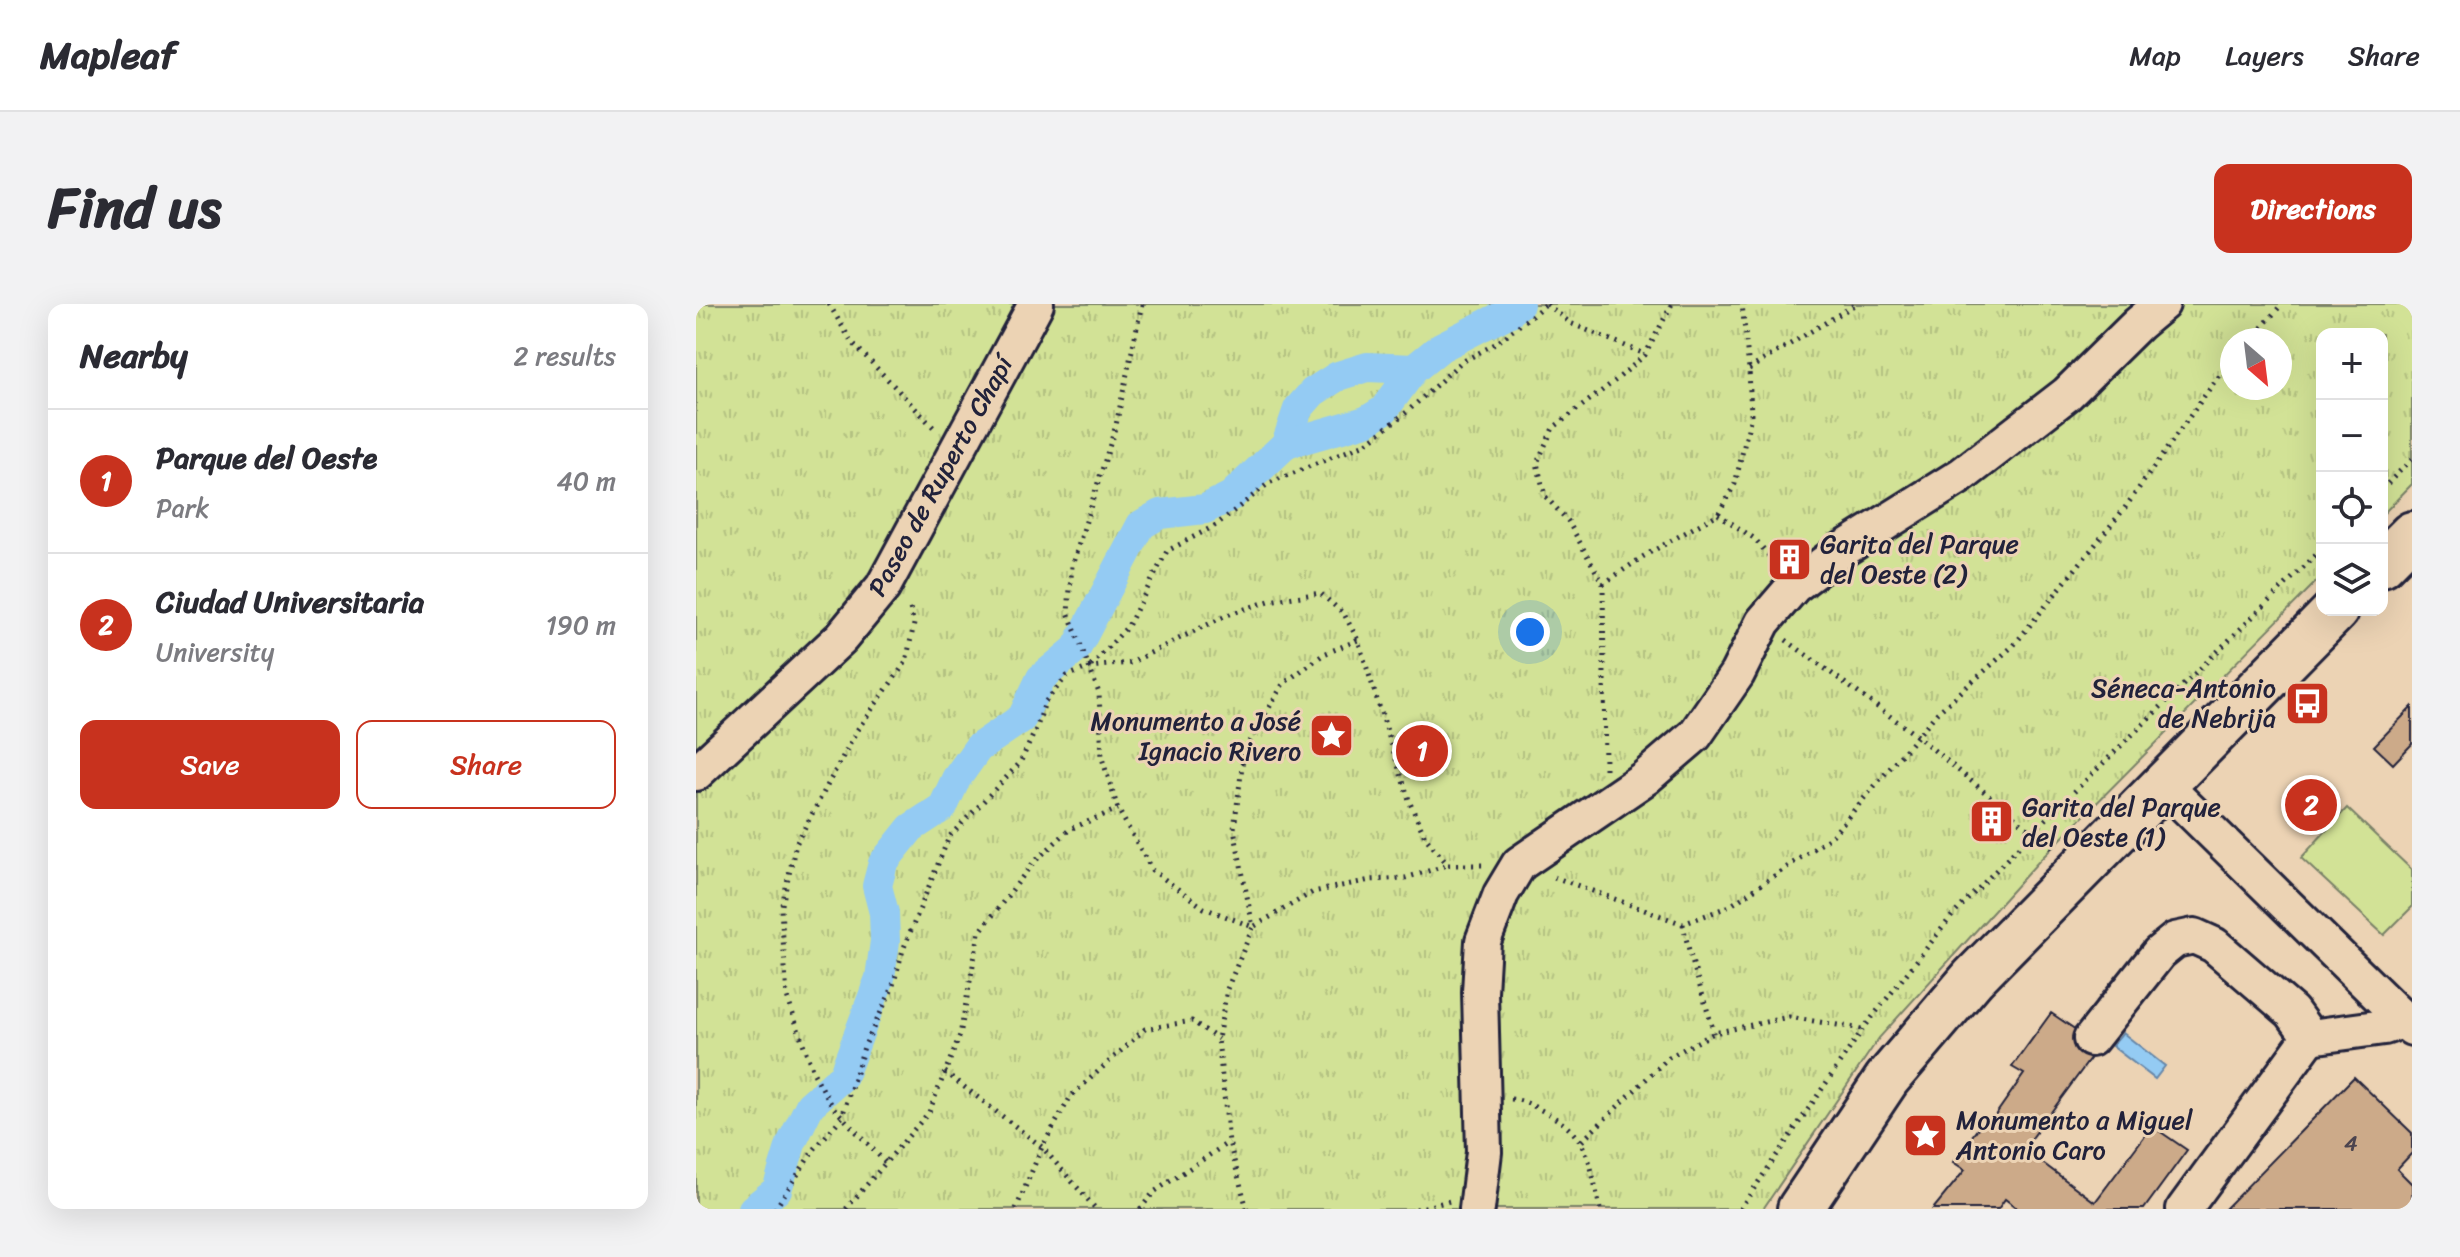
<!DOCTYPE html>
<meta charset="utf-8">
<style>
:root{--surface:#fff;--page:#f2f2f3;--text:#2b2b33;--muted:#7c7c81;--line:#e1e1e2;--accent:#c8321e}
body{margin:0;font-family:Sriracha,sans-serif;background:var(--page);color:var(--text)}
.controls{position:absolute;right:24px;top:24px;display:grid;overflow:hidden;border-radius:16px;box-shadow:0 8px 32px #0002}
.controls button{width:72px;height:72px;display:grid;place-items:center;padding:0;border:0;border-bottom:2px solid var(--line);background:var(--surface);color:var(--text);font:40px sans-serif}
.compass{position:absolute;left:1524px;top:24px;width:72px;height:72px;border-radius:50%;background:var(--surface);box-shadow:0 8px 32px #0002;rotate:152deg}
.you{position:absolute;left:834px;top:328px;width:28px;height:28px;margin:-20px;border:6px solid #fff;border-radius:50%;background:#1a73e8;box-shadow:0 0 0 12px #1a73e833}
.badge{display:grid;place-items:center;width:52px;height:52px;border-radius:50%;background:var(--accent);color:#fff;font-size:26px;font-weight:700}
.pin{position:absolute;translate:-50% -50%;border:4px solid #fff;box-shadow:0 2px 8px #0006}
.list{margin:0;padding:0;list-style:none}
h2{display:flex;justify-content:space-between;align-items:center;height:104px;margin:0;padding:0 32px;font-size:34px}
h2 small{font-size:26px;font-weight:400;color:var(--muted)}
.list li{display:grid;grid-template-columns:52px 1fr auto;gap:24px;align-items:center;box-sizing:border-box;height:144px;padding:0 32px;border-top:2px solid var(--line)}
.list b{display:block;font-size:30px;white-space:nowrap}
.list p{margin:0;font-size:26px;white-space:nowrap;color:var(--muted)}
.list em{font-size:26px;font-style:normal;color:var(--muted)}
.actions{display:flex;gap:16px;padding:24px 32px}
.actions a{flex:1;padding:18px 0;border:2px solid var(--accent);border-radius:16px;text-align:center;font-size:28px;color:var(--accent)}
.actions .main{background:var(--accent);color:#fff}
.icon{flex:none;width:44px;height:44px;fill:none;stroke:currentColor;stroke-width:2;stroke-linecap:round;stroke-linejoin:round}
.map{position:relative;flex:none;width:1716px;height:905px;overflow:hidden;border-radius:16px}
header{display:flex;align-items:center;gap:48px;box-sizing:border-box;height:112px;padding:0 40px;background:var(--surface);border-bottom:2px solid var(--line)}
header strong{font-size:38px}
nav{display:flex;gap:44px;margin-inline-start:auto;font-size:28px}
.intro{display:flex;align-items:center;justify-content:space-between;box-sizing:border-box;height:192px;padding:0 48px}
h1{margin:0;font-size:56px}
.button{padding:20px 36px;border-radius:16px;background:var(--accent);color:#fff;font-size:28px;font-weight:700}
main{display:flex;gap:48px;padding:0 48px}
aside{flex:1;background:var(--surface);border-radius:16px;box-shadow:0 8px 32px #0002}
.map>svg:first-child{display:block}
.grass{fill:url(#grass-tufts);stroke:#7a8268;stroke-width:2;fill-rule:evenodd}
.garden{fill:#d2e296;stroke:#7a8268;stroke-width:2}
.water{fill:#94cbf3;stroke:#6687a9;stroke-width:2}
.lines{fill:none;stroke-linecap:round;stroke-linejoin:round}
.canal{stroke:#94cbf3;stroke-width:30}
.building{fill:#ccaa89;stroke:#22223b;stroke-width:2}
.minor-casing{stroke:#22223b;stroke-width:40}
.major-casing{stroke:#22223b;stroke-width:50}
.path{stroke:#22223b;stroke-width:5;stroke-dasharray:2 6;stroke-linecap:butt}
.minor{stroke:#ecd3b4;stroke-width:34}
.major{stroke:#ecd3b4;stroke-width:44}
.labels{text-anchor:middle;stroke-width:6;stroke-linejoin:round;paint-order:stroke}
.number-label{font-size:22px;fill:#4c444e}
.street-label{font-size:26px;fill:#22223b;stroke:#ecd3b4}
.poi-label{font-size:26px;fill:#22223b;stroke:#ecd3b4;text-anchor:start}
</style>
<header>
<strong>Mapleaf</strong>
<nav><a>Map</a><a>Layers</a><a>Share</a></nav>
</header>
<div class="intro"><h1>Find us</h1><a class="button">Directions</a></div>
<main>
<aside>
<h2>Nearby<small>2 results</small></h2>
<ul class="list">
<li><span class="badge">1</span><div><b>Parque del Oeste</b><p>Park</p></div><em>40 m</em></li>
<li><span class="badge">2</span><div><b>Ciudad Universitaria</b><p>University</p></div><em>190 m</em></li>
</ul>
<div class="actions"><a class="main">Save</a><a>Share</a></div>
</aside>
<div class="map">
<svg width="1716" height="905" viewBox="0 0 1716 905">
<defs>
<pattern id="grass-tufts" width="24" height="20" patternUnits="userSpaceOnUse" patternTransform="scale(2)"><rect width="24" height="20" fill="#d2e296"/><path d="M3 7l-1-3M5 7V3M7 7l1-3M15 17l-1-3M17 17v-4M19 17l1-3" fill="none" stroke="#b4c282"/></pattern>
</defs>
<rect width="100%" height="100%" fill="#ecd3b4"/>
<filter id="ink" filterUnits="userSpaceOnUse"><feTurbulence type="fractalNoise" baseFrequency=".0125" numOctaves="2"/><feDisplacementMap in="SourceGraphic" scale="16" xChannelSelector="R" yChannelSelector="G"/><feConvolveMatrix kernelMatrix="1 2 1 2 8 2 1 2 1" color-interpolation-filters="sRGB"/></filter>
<g filter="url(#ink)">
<!-- grass -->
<path class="grass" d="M0,0H1716V180L1686,211V30H1626V272L1343,557L1183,734L1067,905H0ZM1536,36H1584V84H1536Z"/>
<!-- garden -->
<polygon class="garden" points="1651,504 1716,566 1716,603 1688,631 1605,554"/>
<!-- water -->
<polygon class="water" points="1427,729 1469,762 1459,775 1416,742"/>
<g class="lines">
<!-- canal -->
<g class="canal">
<polyline points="590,140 602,105 617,88 642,72 671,63 718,65"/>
<polyline points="57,905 81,886 95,840 114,801 147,772 184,674 189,637 188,609 181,582 187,559 215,524 247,503 260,475 282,444 326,414 345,374 380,345 445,221 464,210 509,205 535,192 590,140 670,117 688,106 718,65 745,43 814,8 823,0"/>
</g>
</g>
<!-- building -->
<g class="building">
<polygon points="1716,403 1716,440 1697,460 1678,442"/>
<polygon points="1355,709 1389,732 1379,744 1394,755 1328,845 1399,898 1456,822 1491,846 1448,905 1322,905 1309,895 1302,905 1237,905 1269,866 1257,858 1288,816 1293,820 1328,770 1316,763"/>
<polygon points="1658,773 1716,829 1716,849 1701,865 1716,880 1716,905 1529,905"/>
</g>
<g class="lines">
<defs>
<g id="minor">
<polyline points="0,469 145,334 187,283 340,0"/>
<polyline points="1468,481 1716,724"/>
<polyline points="1395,735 1463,649 1479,636 1498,632 1518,641 1596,708 1614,733 1688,723 1709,716"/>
<polyline points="781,905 788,848 784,688 787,637 805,590 823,560 949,474 999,431 1041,370 1067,318 1098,282 1146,246 1266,171 1371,90 1442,20 1466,0"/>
<polyline points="1488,905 1614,733"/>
</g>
<g id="major">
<polyline points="1686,260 1716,230"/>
<polyline points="1104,905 1191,775 1277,674 1640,306"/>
</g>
</defs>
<!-- minor casing -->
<use href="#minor" class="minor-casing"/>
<!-- major casing -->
<use href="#major" class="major-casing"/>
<!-- path -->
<g class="path">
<polyline points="133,0 155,37 239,125"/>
<polyline points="446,0 420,121 376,262 372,308 403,389 406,454 422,505 456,566 508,604 557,623 617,588 674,576 709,574 752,561"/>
<polyline points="851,0 874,19 949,50"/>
<polyline points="1555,36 1586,0"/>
<polyline points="1053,65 1160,0"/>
<polyline points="1686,185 1716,155"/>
<polyline points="1022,210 1059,235 1081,261"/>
<polyline points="907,280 948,252 1022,210 1039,180 1055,112 1053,65 1046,0"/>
<polyline points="1090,336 1221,432 1356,544"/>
<polyline points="395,362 432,322 471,247 520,221 573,179 669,140 712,107 764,59 801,39 850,0"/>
<polyline points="909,465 907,280 872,217 849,192 841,159 857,124 920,76 949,51 976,0"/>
<polyline points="858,573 987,620 1034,602 1135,533 1241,409 1318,341 1428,205 1519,77 1536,58"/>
<path d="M987,620C994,657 1008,692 1018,729"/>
<polyline points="249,768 346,843 400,905"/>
<path d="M815,795C827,796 835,801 845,806C894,831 893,855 904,905"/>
<polyline points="886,837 973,753 1018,729 1093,713 1166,725"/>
<polyline points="189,858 137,803 117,768 91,693 85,605 100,540 161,426 210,358 218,320 214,304"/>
<polyline points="79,905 117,847 146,813 168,743 196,685 207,646 253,533 324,459 341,423 349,398 371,372 394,363 434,359 531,311 573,297 624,289 648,310 662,336 714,499 729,533 752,561 787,561"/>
<polyline points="150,905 233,808 264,731 283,629 337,559 374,525 422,505"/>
<polyline points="320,905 346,843 375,792 449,725 496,717 522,735"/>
<polyline points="444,905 458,888 533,838"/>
<polyline points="551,905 533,838 522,735 531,685 557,623 538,525 548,447 587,380 628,350 662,336"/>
<polyline points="720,905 754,897"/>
<polyline points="1044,905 1167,725 1255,613 1337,528 1626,245"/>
</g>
<!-- minor -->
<use href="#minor" class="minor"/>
<!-- major -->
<use href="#major" class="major"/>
</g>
</g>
<!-- icons -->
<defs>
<symbol id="building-square" viewBox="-11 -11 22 22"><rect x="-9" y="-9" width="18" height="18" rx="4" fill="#c8321e" stroke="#ecd3b4"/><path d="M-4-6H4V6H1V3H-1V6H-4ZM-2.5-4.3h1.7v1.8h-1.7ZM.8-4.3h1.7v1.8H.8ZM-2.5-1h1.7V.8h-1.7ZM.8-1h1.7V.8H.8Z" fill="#fff"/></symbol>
<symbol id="bus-square" viewBox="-11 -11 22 22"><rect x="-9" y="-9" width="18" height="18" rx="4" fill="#c8321e" stroke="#ecd3b4"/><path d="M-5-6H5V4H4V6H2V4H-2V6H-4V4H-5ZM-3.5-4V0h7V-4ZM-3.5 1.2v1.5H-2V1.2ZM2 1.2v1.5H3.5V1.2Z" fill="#fff"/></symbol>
<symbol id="sight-square" viewBox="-11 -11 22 22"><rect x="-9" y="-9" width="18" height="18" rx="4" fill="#c8321e" stroke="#ecd3b4"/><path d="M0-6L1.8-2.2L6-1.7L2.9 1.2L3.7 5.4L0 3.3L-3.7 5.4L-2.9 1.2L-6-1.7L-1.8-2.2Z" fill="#fff"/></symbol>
</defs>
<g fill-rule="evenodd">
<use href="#building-square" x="1068" y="230" width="51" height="51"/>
<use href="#bus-square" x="1586" y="374" width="51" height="51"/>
<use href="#sight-square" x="610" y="406" width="51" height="51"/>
<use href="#building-square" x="1270" y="492" width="51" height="51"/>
<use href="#sight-square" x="1204" y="806" width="51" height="51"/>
</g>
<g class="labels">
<!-- number labels -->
<g class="number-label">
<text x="1655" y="847">4</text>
</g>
<!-- street labels -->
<g class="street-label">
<text transform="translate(244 172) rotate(-61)" y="9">Paseo de Ruperto Chapí</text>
</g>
<!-- poi labels -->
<g class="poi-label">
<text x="1124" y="249">Garita del Parque<tspan x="1124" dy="30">del Oeste (2)</tspan></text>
<text x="1580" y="393" text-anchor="end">Séneca-Antonio<tspan x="1580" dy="30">de Nebrija</tspan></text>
<text x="605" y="426" text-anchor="end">Monumento a José<tspan x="605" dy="30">Ignacio Rivero</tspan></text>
<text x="1326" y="512">Garita del Parque<tspan x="1326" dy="30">del Oeste (1)</tspan></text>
<text x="1260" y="825">Monumento a Miguel<tspan x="1260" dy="30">Antonio Caro</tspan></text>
</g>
</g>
</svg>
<div class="controls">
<button>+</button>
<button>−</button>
<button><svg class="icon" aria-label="locate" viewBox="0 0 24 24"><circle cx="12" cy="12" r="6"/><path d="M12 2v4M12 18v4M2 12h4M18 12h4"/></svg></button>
<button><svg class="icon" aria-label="layers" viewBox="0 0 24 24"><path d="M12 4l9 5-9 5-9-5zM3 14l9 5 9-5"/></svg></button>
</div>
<svg class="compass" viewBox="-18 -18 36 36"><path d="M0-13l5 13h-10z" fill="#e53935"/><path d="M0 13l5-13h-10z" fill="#7c7c81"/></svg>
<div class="you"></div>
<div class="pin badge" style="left:726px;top:447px">1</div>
<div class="pin badge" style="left:1615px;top:501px">2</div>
</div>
</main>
